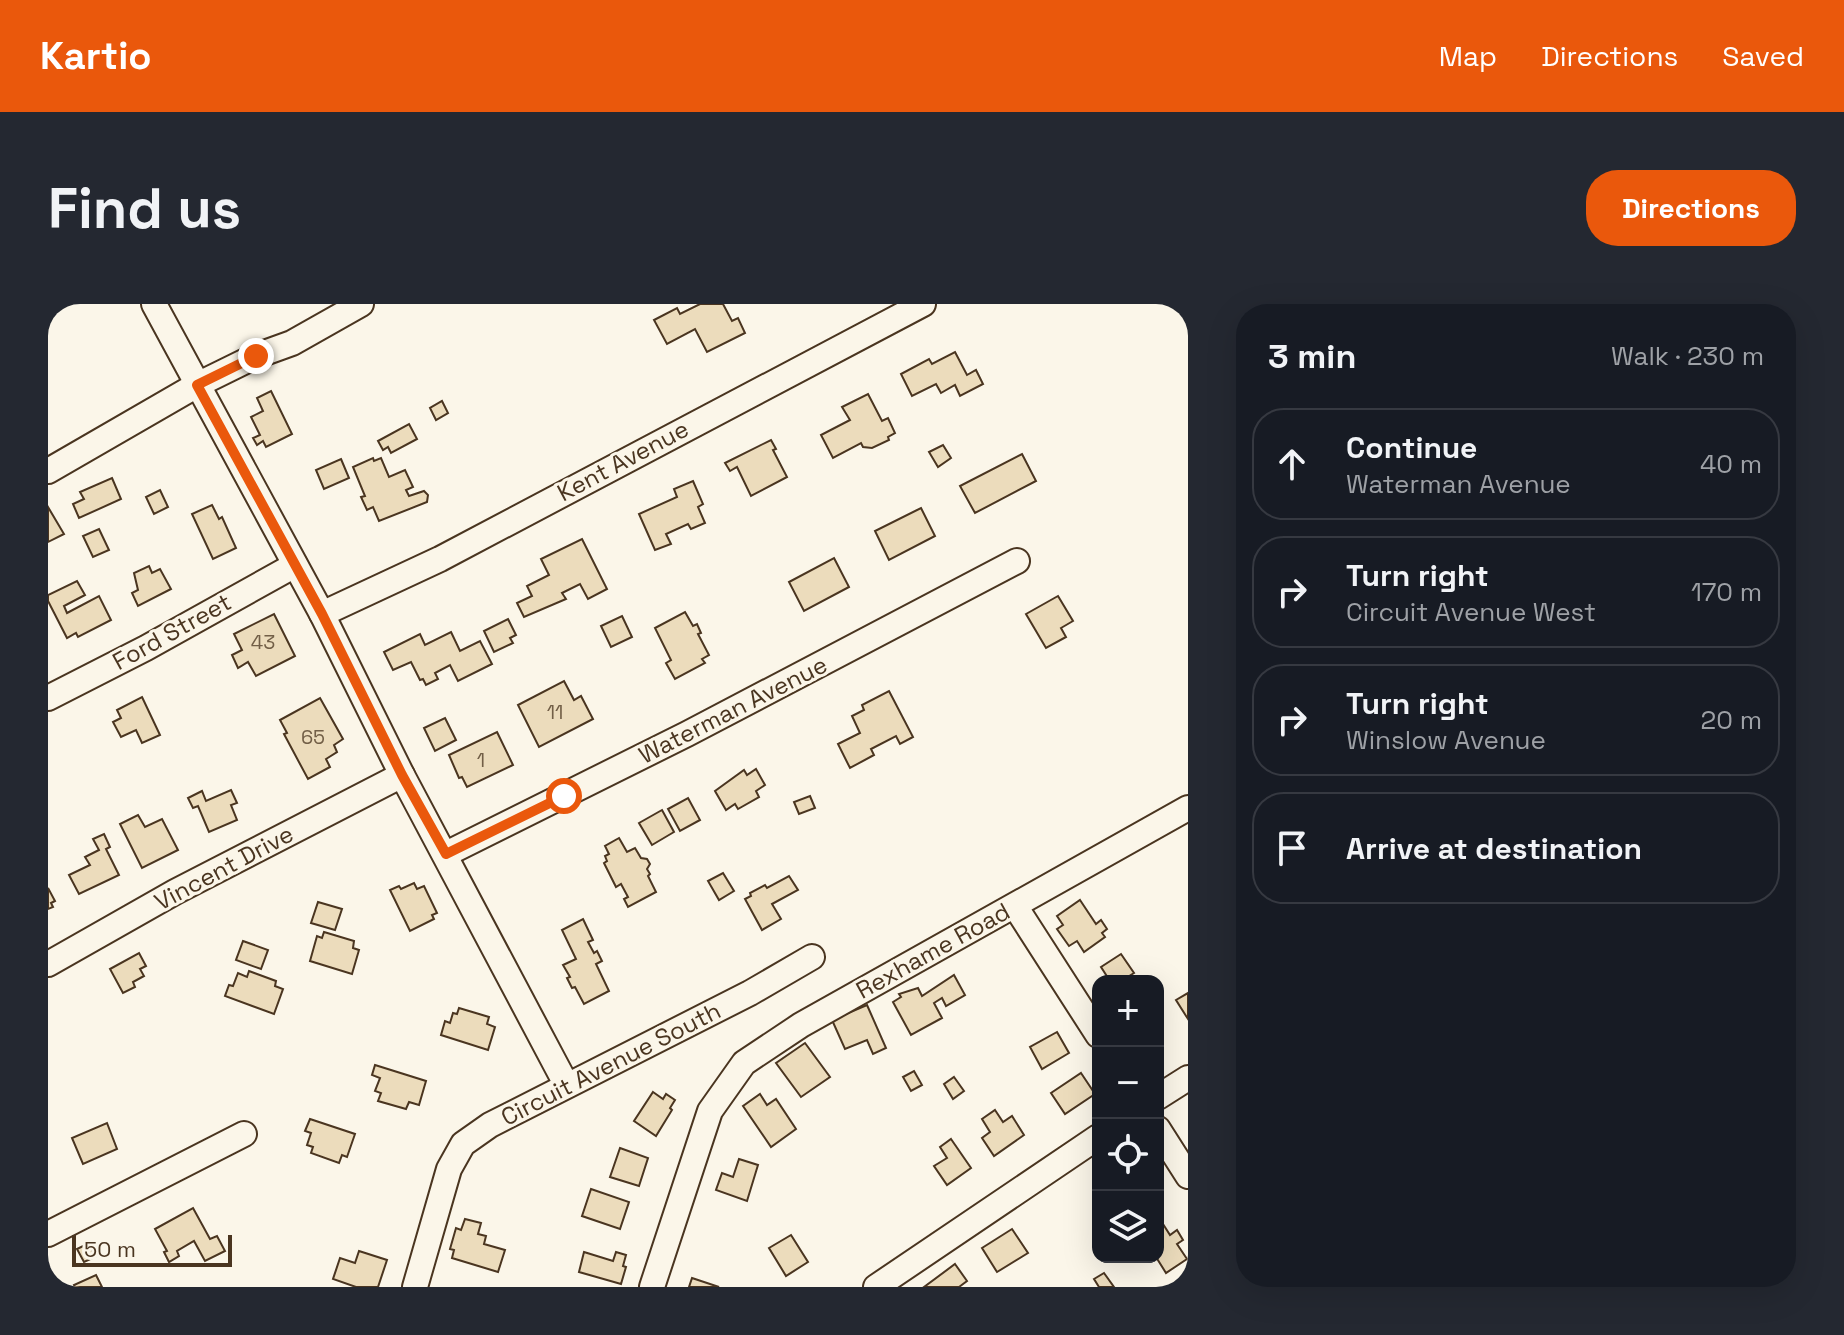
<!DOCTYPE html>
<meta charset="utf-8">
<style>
:root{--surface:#171b24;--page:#242831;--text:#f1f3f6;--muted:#9ea1a6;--line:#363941;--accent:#ea580c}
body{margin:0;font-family:"Space Grotesk",sans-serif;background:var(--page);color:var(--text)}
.controls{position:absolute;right:24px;bottom:24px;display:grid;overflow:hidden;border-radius:16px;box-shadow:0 8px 32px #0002}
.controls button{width:72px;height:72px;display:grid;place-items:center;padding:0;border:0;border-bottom:2px solid var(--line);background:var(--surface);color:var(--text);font:40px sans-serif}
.scale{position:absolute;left:24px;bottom:20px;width:160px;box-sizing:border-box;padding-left:8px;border:4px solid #4a3520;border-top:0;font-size:22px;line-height:28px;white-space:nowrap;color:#4a3520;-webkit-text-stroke:6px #fbf6e9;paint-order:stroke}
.stop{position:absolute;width:24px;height:24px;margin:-18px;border:6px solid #ea580c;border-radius:50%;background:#fff}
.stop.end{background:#ea580c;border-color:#fff;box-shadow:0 2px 8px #0008}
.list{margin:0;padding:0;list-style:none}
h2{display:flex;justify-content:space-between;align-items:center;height:104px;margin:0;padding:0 32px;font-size:34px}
h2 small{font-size:26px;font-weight:400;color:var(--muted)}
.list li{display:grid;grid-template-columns:52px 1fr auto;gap:24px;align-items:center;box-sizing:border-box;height:112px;margin:0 16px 16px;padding:0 16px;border:2px solid var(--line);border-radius:32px}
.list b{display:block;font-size:30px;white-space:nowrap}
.list p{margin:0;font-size:26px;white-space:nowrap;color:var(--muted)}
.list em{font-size:26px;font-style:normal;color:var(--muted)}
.icon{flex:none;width:44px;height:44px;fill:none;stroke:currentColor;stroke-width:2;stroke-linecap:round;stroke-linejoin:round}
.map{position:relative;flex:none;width:1140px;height:983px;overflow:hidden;border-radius:32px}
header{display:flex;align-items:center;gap:48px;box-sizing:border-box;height:112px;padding:0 40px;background:var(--accent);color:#fff}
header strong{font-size:38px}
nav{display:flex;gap:44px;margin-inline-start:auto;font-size:28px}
.intro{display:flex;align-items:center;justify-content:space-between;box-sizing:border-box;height:192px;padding:0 48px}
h1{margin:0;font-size:56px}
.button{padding:20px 36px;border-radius:32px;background:var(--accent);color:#fff;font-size:28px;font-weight:700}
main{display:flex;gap:48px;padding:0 48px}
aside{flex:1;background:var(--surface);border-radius:32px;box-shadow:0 8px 32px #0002}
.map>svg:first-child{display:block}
.building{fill:#ecdcbc;stroke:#4a3520;stroke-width:2}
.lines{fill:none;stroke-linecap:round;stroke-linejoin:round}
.minor-casing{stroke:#4a3520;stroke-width:28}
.minor{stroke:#fbf6e9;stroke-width:24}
.route{stroke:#ea580c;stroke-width:10}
.labels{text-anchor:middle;stroke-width:6;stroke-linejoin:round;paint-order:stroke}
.number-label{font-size:20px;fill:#725f47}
.street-label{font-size:24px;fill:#4a3520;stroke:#fbf6e9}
</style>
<header>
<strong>Kartio</strong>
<nav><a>Map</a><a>Directions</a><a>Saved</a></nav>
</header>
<div class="intro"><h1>Find us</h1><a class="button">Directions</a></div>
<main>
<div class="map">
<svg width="1140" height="983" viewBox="0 0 1140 983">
<rect width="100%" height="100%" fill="#fbf6e9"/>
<!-- building -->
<g class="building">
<polygon points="652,0 675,0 684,17 690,14 697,29 659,48 647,25 619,40 606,16 629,4 632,10"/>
<polygon points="907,48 919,71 928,66 935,80 912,92 907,81 893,89 888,80 864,92 853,70 881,55 884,60"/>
<polygon points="223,87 244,130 218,143 215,137 209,141 205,134 212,131 203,113 215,107 209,94"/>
<polygon points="820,90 834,117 840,114 847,129 840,133 841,136 824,144 815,143 813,139 785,154 773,131 802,116 794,103"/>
<polygon points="394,97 400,109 388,116 382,104"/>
<polygon points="361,120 369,135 343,149 340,143 335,146 330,137"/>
<polygon points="723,136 728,145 725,146 739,173 703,192 689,163 682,167 677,159"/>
<polygon points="895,141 903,154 890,163 881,148"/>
<polygon points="974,150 988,177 927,209 912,182"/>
<polygon points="325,154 326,157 333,154 341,173 357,166 365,183 358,186 361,192 376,187 380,191 379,198 331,217 325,203 319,206 313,193 317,192 305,163"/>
<polygon points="293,155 301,174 276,185 268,166"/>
<polygon points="64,174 73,195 31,214 25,200 36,195 32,188"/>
<polygon points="645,177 655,200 650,203 657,219 643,225 640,220 618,230 623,240 607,246 591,210 629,193 626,185"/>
<polygon points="112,186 120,203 106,210 98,193"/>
<polygon points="164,201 171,215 174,213 188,244 165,255 144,210"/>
<polygon points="0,203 16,230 0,238"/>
<polygon points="873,204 887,232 841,256 827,227"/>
<polygon points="51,225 61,246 45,253 35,232"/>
<polygon points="534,235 559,285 540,295 532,280 514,289 518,295 476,313 469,299 484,292 479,282 501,271 493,255"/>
<polygon points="786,254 801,283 756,307 741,278"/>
<polygon points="101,262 104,269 112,265 123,285 90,302 84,289 90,286 86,269"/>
<polygon points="29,277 37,291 16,302 19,309 51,292 63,316 30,333 28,329 19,334 0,297 0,291"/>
<polygon points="1010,292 1025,317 1013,324 1018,333 998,344 978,310"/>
<polygon points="637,308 645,322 649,320 653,329 650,330 661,351 654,355 657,359 627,375 618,359 623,356 607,324"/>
<polygon points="226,310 247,352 208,372 200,358 190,364 184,351 194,346 186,330"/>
<polygon points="574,312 584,333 563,343 553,322"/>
<polygon points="460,315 468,331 462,334 465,339 446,348 436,327"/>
<polygon points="403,328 412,347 432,337 444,360 410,377 402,361 387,369 390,375 378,381 375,375 372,376 363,358 345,366 336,348 372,330 377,341"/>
<polygon points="516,377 526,396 533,392 545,415 491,443 470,401"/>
<polygon points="841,387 865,433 852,440 848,432 823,445 826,451 802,464 790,440 812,429 804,412 816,406 814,401"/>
<polygon points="94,393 112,431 94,439 88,426 73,433 65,418 73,414 69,406"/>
<polygon points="272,394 295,435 286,441 289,448 278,455 282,463 260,475 236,430 239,429 232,416"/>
<polygon points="397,414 408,436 387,447 376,424"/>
<polygon points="449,428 465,461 419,483 414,473 411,474 401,451"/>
<polygon points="708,465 717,481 708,487 711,493 690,505 687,500 678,506 667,487 696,466 699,471"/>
<polygon points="183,486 189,499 183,501 189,516 161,528 150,502 145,504 140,494 154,487 158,497"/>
<polygon points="762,492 767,504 751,510 746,498"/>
<polygon points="640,494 652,516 632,527 620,505"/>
<polygon points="614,506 626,528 604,541 591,519"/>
<polygon points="90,511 97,523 114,515 130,546 94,564 72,520"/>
<polygon points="56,530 62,543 58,545 71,571 31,590 21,571 42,561 37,553 51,546 45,535"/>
<polygon points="571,534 579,548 587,544 593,554 599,555 602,560 599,565 602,570 600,572 608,588 580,603 576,595 580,593 573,580 568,583 556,559 559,557 557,552 561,550 557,542"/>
<polygon points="675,569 686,587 671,596 660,577"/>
<polygon points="741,572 750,586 724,600 733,615 714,626 697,595 703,592 702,589 717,581 719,584"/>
<polygon points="366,579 369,585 376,582 389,609 384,611 386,615 362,627 342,586 351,582 353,585"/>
<polygon points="0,584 7,597 3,599 5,603 0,605"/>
<polygon points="1032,596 1048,620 1053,616 1059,625 1054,629 1057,633 1036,648 1029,637 1021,642 1009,625 1015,621 1009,612"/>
<polygon points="270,598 294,605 287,626 263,619"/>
<polygon points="535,615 545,636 540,638 546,649 549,647 554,657 548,660 561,687 536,700 527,683 524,684 519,674 522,673 515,661 528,655 514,626"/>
<polygon points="276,628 306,637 305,644 311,646 304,670 262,657 269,632 274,634"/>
<polygon points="195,637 220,646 213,665 188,656"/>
<polygon points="91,649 98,662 92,665 96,672 85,678 87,683 75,689 62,665"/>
<polygon points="1073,650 1086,669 1073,677 1062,677 1053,663"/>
<polygon points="201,667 228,677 227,682 235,685 226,710 177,692 181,681 185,682 190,669 199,673"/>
<polygon points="906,671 917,691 898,702 894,694 886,699 894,714 863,731 845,698 853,693 851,690 870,684 874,692"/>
<polygon points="1140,689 1140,715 1128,696"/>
<polygon points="819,701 838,744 825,750 819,736 797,745 784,716"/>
<polygon points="411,704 441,713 439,720 447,723 440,746 393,731 397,717 402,719 405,709 409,710"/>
<polygon points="1009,728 1021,749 994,765 982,743"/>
<polygon points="757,739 782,773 753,793 728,759"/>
<polygon points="327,761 378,777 371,801 361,798 358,805 330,797 333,789 327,787 332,774 324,771"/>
<polygon points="866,767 874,781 863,787 855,773"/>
<polygon points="1033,769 1047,790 1017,810 1003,789"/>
<polygon points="906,773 916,787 905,795 896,780"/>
<polygon points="605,788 615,795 618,790 627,796 622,804 624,806 608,832 586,817"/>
<polygon points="712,790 719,801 728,795 748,825 723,843 695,802"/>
<polygon points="947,806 955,818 964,812 976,831 946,852 934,834 942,828 934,815"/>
<polygon points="262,815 307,830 299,853 294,851 291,859 263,849 265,843 259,841 263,829 257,827"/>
<polygon points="59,819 69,845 35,860 24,834"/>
<polygon points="903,835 923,864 899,881 886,862 899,854 892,843"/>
<polygon points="572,844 600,854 591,882 562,873"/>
<polygon points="691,855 710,861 699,897 668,886 674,869 685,873"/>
<polygon points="543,885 581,898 572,925 534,912"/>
<polygon points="145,904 162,935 169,932 177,947 157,957 146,937 129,947 131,952 121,958 116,948 119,947 107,925"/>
<polygon points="417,915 433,919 430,930 438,932 436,940 457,946 450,968 404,954 406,946 402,945 408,924 413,926"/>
<polygon points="1115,920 1122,931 1129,926 1135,936 1129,940 1139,955 1118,969 1108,953 1110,953 1110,923"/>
<polygon points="964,925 980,949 949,968 934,944"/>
<polygon points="743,931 760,958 738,972 721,944"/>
<polygon points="41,939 47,953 36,958 29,945"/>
<polygon points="311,947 339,956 330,983 308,983 285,975 292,954 307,959"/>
<polygon points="536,948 565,957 568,948 578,951 575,962 578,963 573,980 531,968"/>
<polygon points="907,960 919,977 911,983 876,983"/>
<polygon points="1056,969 1066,983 1051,983 1046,975"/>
<polygon points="48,971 54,983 27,983 26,981"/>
<polygon points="644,974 671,983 641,983"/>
</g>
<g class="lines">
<defs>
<g id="minor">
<polyline points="106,0 274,310 354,471 518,780"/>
<polyline points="0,167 149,81 208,52 244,39 313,0"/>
<polyline points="274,310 392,255 875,0"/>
<polyline points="0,394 98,344 247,261"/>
<polyline points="398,550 639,430 969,257"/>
<polyline points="967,602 1050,731"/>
<polyline points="0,660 127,588 354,471"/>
<polyline points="1110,793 1140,774"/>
<polyline points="1110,825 1140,872"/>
<polyline points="0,930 196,830"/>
<polyline points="367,983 401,865 415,840 442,821 702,689 764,653"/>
<polyline points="604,983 662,807 696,759 753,721 1140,504"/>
<polyline points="828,983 1050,833"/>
</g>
</defs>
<!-- minor casing -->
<use href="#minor" class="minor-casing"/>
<!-- minor -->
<use href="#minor" class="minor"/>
</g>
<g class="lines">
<!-- route -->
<polyline class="route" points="208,52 149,81 274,310 354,471 398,550 516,492"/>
</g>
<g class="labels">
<!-- number labels -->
<g class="number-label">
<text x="215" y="345">43</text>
<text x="507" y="415">11</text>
<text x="265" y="440">65</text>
<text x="433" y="463">1</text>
</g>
<!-- street labels -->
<g class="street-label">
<text transform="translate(575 157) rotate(-28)" y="8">Kent Avenue</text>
<text transform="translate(124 328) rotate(-29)" y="8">Ford Street</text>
<text transform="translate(685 406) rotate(-27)" y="8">Waterman Avenue</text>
<text transform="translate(176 564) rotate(-28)" y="8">Vincent Drive</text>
<text transform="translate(885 647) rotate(-29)" y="8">Rexhame Road</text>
<text transform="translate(563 760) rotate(-27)" y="8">Circuit Avenue South</text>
</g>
</g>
</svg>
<div class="controls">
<button>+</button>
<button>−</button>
<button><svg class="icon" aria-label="locate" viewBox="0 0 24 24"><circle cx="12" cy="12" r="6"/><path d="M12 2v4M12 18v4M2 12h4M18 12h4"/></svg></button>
<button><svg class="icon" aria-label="layers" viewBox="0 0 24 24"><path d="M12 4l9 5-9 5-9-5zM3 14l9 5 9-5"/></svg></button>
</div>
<div class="scale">50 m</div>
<div class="stop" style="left:516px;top:492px"></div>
<div class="stop end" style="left:208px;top:52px"></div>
</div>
<aside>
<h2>3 min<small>Walk · 230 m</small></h2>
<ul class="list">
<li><svg class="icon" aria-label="ahead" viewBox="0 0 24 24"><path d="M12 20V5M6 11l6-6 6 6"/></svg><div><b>Continue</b><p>Waterman Avenue</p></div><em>40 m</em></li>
<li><svg class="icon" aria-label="right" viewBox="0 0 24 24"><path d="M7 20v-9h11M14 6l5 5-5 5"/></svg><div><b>Turn right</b><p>Circuit Avenue West</p></div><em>170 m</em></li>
<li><svg class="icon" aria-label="right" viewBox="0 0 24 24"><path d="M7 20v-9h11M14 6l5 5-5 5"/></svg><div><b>Turn right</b><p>Winslow Avenue</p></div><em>20 m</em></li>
<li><svg class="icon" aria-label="arrive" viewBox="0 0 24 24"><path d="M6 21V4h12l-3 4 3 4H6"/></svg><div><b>Arrive at destination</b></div></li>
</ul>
</aside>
</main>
